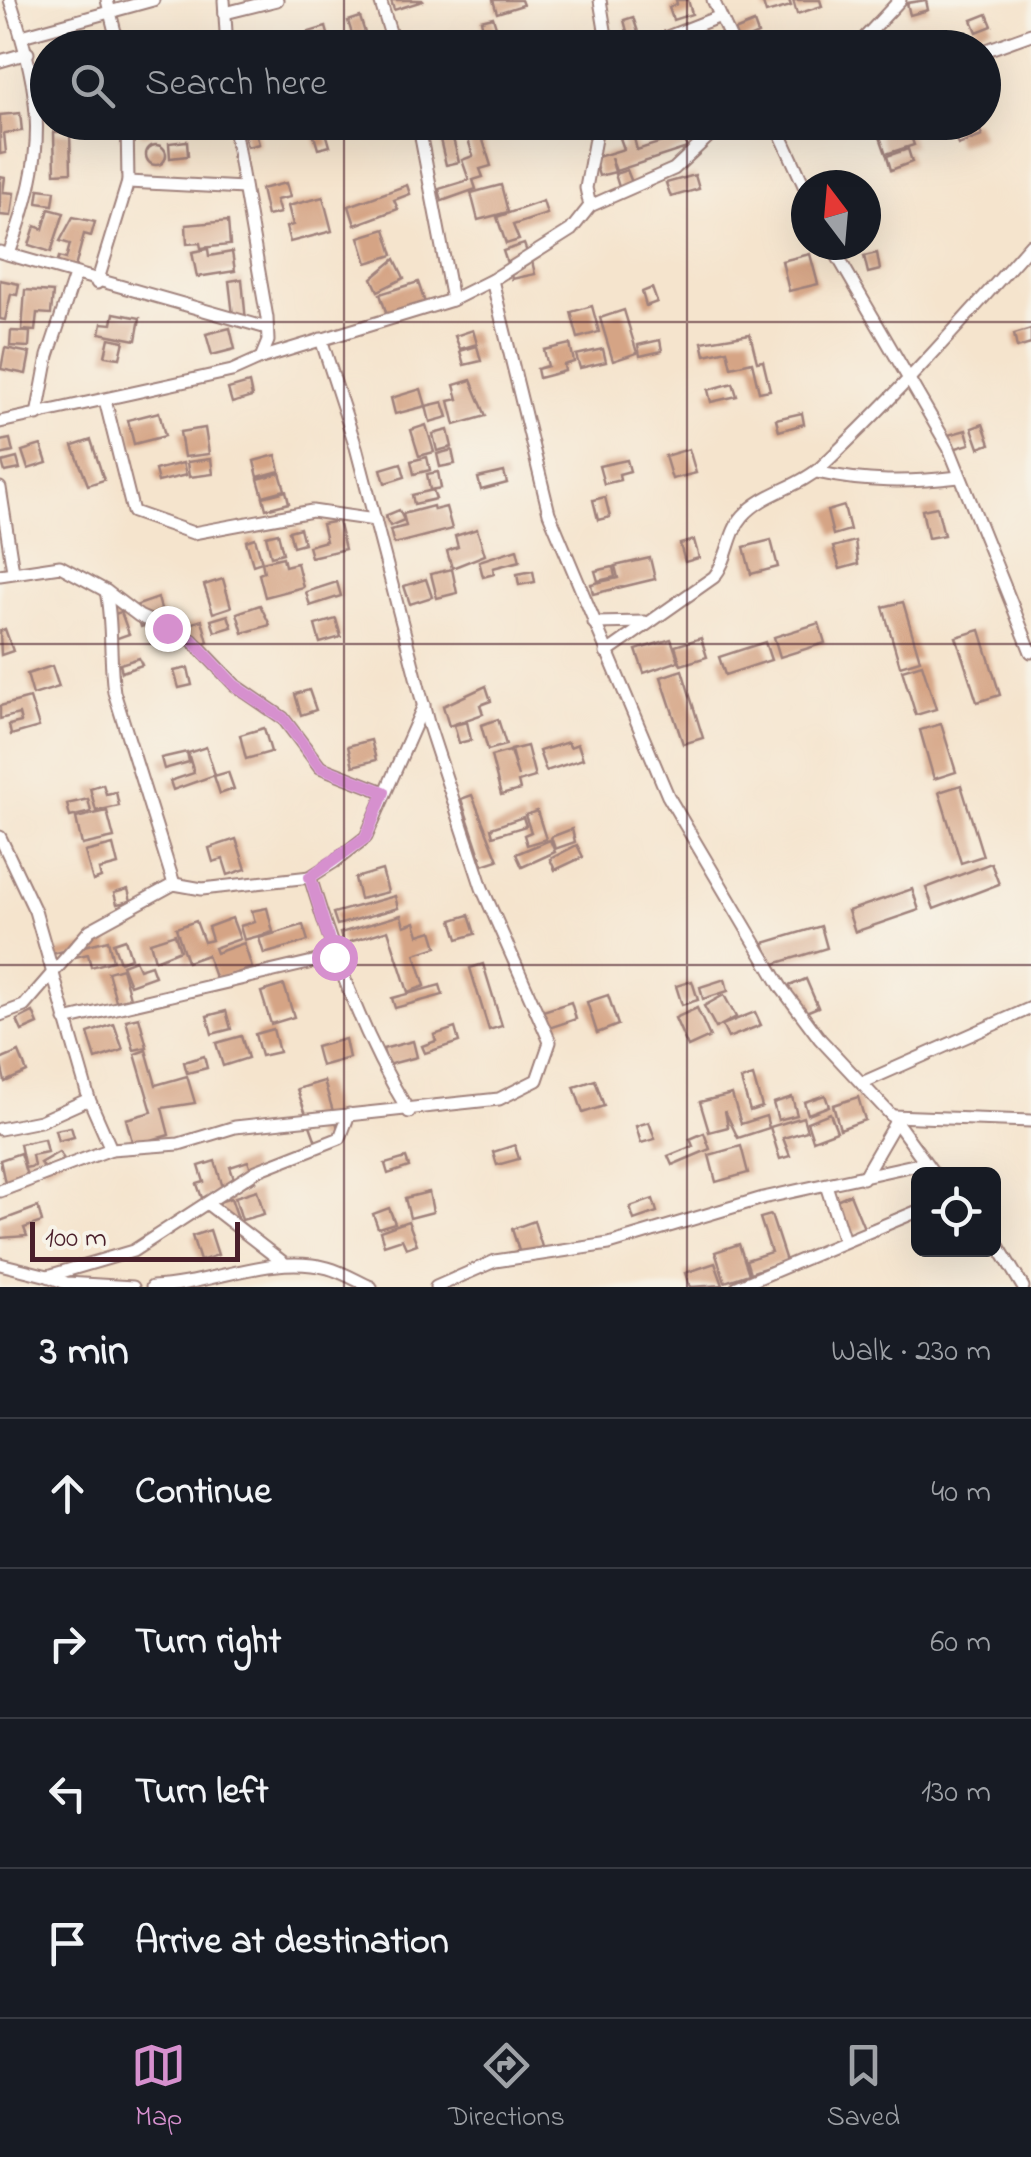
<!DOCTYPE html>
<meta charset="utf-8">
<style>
:root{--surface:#171b24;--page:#242831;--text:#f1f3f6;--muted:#9ea1a6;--line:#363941;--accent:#d690ce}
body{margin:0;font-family:"Indie Flower",sans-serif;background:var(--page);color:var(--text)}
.controls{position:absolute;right:30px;bottom:30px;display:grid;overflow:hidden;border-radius:15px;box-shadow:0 10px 40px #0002}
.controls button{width:90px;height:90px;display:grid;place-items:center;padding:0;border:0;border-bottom:2px solid var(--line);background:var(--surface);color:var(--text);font:50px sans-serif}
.compass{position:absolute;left:791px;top:170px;width:90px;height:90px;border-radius:50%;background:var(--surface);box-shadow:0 10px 40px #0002;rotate:344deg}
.scale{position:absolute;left:30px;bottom:25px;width:210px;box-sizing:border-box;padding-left:10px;border:5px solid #4a1f2b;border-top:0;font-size:28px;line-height:35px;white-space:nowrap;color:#4a1f2b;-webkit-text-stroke:8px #f7f3e8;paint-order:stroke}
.stop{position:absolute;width:30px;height:30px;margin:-22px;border:8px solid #d690ce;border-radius:50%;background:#fff}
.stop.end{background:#d690ce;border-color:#fff;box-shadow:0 2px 10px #0008}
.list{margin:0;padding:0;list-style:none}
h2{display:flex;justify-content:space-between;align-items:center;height:130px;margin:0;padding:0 40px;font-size:42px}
h2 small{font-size:32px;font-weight:400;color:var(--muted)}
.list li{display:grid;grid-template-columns:65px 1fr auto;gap:30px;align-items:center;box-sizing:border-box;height:150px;padding:0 40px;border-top:2px solid var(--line)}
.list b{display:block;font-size:38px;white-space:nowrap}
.list em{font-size:32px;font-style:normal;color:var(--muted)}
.icon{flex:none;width:55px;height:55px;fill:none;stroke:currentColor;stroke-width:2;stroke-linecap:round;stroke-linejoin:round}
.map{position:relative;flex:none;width:1031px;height:1287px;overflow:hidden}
.search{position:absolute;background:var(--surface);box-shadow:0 10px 40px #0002;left:30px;right:30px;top:30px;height:110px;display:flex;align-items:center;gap:25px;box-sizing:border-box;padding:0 35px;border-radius:55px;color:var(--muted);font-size:38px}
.sheet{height:730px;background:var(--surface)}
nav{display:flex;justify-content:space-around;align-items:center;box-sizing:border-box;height:140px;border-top:2px solid var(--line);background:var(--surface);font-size:28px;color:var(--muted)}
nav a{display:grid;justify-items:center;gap:5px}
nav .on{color:var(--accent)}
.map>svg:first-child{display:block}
.building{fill:#d5a485}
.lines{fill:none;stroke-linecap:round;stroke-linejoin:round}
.street-casing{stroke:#a0827c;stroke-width:15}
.street{stroke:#fff;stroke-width:11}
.route{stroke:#d690ce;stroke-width:12}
.grid{fill:none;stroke:#4a1f2b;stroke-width:2.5;stroke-opacity:0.55}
</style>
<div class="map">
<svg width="1031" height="1287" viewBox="0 0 1031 1287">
<rect width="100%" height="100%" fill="#f7f3e8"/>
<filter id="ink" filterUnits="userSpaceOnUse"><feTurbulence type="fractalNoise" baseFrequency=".01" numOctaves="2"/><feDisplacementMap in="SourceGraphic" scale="20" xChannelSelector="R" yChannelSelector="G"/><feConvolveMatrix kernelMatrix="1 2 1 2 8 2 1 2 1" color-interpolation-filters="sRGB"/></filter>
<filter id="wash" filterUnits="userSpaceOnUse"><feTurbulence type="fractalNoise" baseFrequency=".0048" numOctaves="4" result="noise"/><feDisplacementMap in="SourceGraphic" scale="40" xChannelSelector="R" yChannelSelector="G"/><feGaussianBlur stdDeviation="2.25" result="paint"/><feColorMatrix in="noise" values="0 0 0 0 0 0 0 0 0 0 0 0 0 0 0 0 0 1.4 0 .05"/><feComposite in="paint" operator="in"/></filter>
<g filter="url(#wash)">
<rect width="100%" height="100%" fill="#f5e4cd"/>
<g id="blocks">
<!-- building -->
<g class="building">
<polygon points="391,0 422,0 423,1 394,10"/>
<polygon points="493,0 521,0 523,5 497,13"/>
<polygon points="676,0 688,0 692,14 673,20 669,7 677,4"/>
<polygon points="762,0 789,0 791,6 766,13"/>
<polygon points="793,0 820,0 822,6 797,14"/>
<polygon points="926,0 928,10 910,15 907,3"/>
<polygon points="987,14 992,26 977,32 972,20"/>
<polygon points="360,17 365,33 353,37 348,21"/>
<polygon points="493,17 498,33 485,37 481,20"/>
<polygon points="633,17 638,32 628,35 624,20"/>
<polygon points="754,23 758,34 737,43 732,32"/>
<polygon points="326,27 332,48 306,48 302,34"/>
<polygon points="20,113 22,131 4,133 6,153 0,154 0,115"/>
<polygon points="138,122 169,122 170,126 142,135"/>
<polygon points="241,122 253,122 259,144 247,147"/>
<polygon points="310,122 323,122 330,146 318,149"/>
<polygon points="949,122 977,122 982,136 958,145"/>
<polygon points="478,124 491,166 480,169 483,177 473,180 476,189 442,201 439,189 469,180 462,160 473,156 465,129"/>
<polygon points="907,125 914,145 886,154 879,134"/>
<polygon points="451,131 459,162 446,165 439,135"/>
<polygon points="54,132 70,132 71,172 55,173"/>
<polygon points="633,134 637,150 683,135 687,148 616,171 611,158 615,172 599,176 594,158 624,149 620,138"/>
<polygon points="187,141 188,156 170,158 169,143"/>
<circle cx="156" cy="155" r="10"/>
<polygon points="908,149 912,162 891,170 887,156"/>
<polygon points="627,170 633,185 620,190 615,174"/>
<polygon points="695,175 699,189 671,197 666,183"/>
<polygon points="0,176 5,177 3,192 14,193 11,216 0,215"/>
<polygon points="286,183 290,197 276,200 280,213 267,216 261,189"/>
<polygon points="407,185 410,194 394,200 398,209 355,225 349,206"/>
<polygon points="501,185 508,212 478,220 471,193"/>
<polygon points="39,189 55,191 53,205 37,203"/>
<polygon points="323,197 332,231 290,242 286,227 293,225 288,206"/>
<polygon points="543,201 547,214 513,225 519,240 506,244 497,217"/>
<polygon points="49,209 64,213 51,252 29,245 35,226 43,229"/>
<polygon points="73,217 95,222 91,236 84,234 73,275 55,270 59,257 66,259 70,244 60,241"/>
<polygon points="228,221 230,245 201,248 200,243 187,244 186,225"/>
<polygon points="385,229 393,255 367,263 359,237"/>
<polygon points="524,244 528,255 507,263 503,251"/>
<polygon points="208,249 209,256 232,252 235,271 197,277 192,252"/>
<polygon points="877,253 880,270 868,273 864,256"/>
<polygon points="810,254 818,284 789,291 782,261"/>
<polygon points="395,259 404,278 378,291 372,278"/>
<polygon points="532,261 535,274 512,279 509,266"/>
<polygon points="242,279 246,322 234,324 229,281"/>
<polygon points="0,280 19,284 17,295 11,294 5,320 0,319"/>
<polygon points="418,282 426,306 388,318 380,294"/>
<polygon points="652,288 657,302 646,306 642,292"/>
<polygon points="25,290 53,292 51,314 37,313 35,331 22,330"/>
<polygon points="592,306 599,332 578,338 571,312"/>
<polygon points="624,310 637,353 613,361 600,318"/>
<polygon points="114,313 140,318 136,340 100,333 102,323 112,324"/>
<polygon points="230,328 235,349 212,355 206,334"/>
<polygon points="1031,329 1031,344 1017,348 1014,334"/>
<polygon points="473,330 477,344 460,349 455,336"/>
<polygon points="11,331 30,332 29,347 10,346"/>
<polygon points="750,334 757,362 763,361 770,390 759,392 752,362 731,367 727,350 705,355 702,342"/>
<polygon points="109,338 124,341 120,358 105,356"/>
<polygon points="660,340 662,351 640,356 638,345"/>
<polygon points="570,344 574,362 564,365 565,371 539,378 537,369 548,366 544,350"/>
<polygon points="477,346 481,361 464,365 460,351"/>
<polygon points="5,348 30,353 26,374 1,369"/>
<polygon points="603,349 606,362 580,368 576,355"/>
<polygon points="471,380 486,416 455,425 449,401 458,399 454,385"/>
<polygon points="249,383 252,397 232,403 228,389"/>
<polygon points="733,383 737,396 711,402 708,390"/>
<polygon points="421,389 426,406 395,414 391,398"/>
<polygon points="443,402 448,417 430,422 426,406"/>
<polygon points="159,412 165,436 134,444 128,420"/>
<polygon points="802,413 804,424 779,431 776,419"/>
<polygon points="983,424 990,444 979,448 972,428"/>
<polygon points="426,425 434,452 419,456 411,430"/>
<polygon points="205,428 209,454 184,457 180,432"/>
<polygon points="448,430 452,447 437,451 433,434"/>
<polygon points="966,430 970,444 953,449 948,435"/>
<polygon points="10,439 13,452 0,455 0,441"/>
<polygon points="91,440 104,480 88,485 73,446"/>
<polygon points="41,445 47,463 28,469 22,451"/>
<polygon points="689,449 696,473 672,479 665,456"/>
<polygon points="452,450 455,464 440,467 437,454"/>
<polygon points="276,455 280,471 258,477 254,461"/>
<polygon points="427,457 430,470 414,474 411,461"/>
<polygon points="17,458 20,469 5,472 2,462"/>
<polygon points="211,459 213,474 189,477 187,462"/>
<polygon points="627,460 630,471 619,474 620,480 604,484 599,466"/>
<polygon points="183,463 186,475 158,482 155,470"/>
<polygon points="401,463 405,477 385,483 381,469"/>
<polygon points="438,472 441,488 430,490 427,474"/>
<polygon points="504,472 507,483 481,490 478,478"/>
<polygon points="280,473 285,490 263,496 258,479"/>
<polygon points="433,490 436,499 414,504 412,495"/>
<polygon points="286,491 289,503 266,509 263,497"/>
<polygon points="605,497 610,517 598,520 593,500"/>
<polygon points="433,506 434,510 446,507 452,529 394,544 390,530 406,526 403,514"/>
<polygon points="844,506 850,530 833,535 827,511"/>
<polygon points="937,507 944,535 928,538 922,510"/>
<polygon points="399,510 404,520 390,526 385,516"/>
<polygon points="338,521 345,549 311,557 308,546 326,541 322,524"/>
<polygon points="300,528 304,543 293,546 289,531"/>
<polygon points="477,529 485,555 452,568 447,551 458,547 455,536"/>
<polygon points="278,533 283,553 271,556 266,536"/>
<polygon points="255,538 262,562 253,565 246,541"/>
<polygon points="694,540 699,558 685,562 680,544"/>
<polygon points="771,540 778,567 751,574 744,547"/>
<polygon points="855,541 858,564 840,569 833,547"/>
<polygon points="517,549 520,561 493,568 494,574 483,577 479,561"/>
<polygon points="283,557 285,566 297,563 303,587 265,597 259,574 264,572 262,562"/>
<polygon points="650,558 655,579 593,594 591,584 618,578 615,566"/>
<polygon points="613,567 615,577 598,581 595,571"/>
<polygon points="452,569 457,593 437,598 431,574"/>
<polygon points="533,571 535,582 519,585 517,574"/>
<polygon points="223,579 231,607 213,613 204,585"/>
<polygon points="426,579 432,597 410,604 404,586"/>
<polygon points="337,582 341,596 310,606 306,592"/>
<polygon points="158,598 164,620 141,627 135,606"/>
<polygon points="903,602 920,660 900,666 883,607"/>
<polygon points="260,605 270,625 243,633 237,613"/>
<polygon points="121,612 129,634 112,640 105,617"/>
<polygon points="228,615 232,627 215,632 211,620"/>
<polygon points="336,619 341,637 320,643 315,625"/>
<polygon points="202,620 208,642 194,646 176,628"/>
<polygon points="819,623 825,643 780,657 774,637"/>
<polygon points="5,629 13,651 1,655 0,631"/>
<polygon points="980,630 1000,695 977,702 956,637"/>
<polygon points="701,638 707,657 681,665 675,646"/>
<polygon points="671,639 679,661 644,673 636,650"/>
<polygon points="765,642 771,660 725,675 719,657"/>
<polygon points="139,658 142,665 122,672 120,664"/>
<polygon points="922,664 936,709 916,715 902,670"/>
<polygon points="52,666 59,687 33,695 27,674"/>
<polygon points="188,668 192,685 179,688 174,671"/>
<polygon points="682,670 703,738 683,744 661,677"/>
<polygon points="486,686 491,701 480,705 483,714 449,726 443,706"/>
<polygon points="309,690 316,710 301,715 295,694"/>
<polygon points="30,698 39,727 11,735 9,725 21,722 19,714 0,719 0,706"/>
<polygon points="498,719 506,745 488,750 481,725"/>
<polygon points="467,722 471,740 459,743 454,725"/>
<polygon points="941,724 956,772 934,779 920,730"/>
<polygon points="264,728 271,752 246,759 240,735"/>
<polygon points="371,740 376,760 353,766 348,746"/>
<polygon points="568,742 570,747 578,744 583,759 546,771 539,751"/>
<polygon points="527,746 535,777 518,782 520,790 501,795 491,756 510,751 518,777 511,750"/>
<polygon points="206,747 215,775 173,790 170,781 194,773 188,753"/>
<polygon points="187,752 189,762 164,769 161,758"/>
<polygon points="228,772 234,789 220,794 214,776"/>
<polygon points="103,784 106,794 116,792 119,806 96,811 90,788"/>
<polygon points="961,785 983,856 961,863 939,792"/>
<polygon points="472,795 498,860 483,865 461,799"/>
<polygon points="88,799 91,812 70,817 67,804"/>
<polygon points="107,811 114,838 82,845 76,818"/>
<polygon points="537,811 546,839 527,845 524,835 531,832 525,815"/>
<polygon points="523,817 526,826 493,836 491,828"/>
<polygon points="572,829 575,842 555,849 551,837"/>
<polygon points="236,839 246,869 228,875 223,859 213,862 209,848"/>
<polygon points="550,840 555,852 522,867 516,854"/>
<polygon points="113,845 118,865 99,870 101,878 93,881 85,852"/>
<polygon points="577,845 583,857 555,870 550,859"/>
<polygon points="991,863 999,884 934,909 926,888"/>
<polygon points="382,870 388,892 360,899 355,878"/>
<polygon points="128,889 131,901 117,904 114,893"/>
<polygon points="912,889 919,910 855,932 848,911"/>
<polygon points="395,896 398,908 337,925 333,913"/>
<polygon points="267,908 273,932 244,940 240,926 255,922 252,911"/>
<polygon points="401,915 404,926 415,922 419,935 432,931 437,947 415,954 425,986 408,992 388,930 343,944 340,933"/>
<polygon points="469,915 475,934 458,939 452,920"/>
<polygon points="232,918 240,939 214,948 216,953 244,943 252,968 216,980 207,955 187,962 176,928 196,921 204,942 212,940 208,927"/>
<polygon points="303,925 308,941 264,954 259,938"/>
<polygon points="821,926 827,948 771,965 764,943"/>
<polygon points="175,934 180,950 155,960 150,942"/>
<polygon points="125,939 131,958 120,962 113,943"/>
<polygon points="108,940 113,961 91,967 88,954 54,962 52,954"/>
<polygon points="135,960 139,969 151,965 155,976 130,985 122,965"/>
<polygon points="483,964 502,1026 489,1030 470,968"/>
<polygon points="122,968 130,998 116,1001 108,972"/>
<polygon points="725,979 728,991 703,999 700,987"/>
<polygon points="806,979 818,1007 801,1014 789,986"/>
<polygon points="692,981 698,1000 682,1005 676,986"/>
<polygon points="284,985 294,1017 271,1024 261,992"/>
<polygon points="440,985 443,995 395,1008 392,998"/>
<polygon points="608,995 618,1025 597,1033 587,1002"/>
<polygon points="724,995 736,1017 716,1028 704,1006"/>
<polygon points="571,1002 576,1019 549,1028 543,1011"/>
<polygon points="697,1008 710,1037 688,1047 675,1018"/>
<polygon points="226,1011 231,1029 212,1034 207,1016"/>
<polygon points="33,1012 38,1024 22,1031 17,1020"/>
<polygon points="755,1012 761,1025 728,1038 722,1025"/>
<polygon points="139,1017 147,1047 134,1050 126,1020"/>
<polygon points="114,1024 123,1050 96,1059 88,1033"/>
<polygon points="455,1028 459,1042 425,1053 422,1046 436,1041 434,1035"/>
<polygon points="273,1029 279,1052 261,1056 255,1034"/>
<polygon points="241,1036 248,1058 223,1066 216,1043"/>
<polygon points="345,1039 349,1058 321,1066 316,1047"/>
<polygon points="413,1041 417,1057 387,1065 383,1049"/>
<polygon points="146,1050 156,1085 187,1076 195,1103 162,1108 169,1135 133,1145 126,1119 152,1112 135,1054"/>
<polygon points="19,1052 27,1072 5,1082 0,1060"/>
<polygon points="204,1056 207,1068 187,1073 184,1062"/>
<polygon points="753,1076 762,1107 750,1111 741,1080"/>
<polygon points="595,1080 604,1106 583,1113 574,1087"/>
<polygon points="324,1081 340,1135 316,1142 297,1089"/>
<polygon points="732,1094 741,1124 766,1116 769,1128 738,1138 725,1111 728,1127 709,1132 700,1102"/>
<polygon points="825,1095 829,1106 808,1114 804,1102"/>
<polygon points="792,1097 797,1115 778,1120 773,1103"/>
<polygon points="858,1097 865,1120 840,1129 833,1105"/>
<polygon points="830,1113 837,1131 813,1140 807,1122"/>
<polygon points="803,1117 807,1131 783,1138 790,1156 780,1159 770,1127"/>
<polygon points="649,1122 655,1139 641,1143 636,1126"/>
<polygon points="71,1127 74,1137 58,1141 55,1130"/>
<polygon points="704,1133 710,1149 672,1165 668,1156 693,1146 690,1139"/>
<polygon points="44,1139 47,1152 32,1155 34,1166 25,1168 20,1144"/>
<polygon points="515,1145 519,1159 497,1165 493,1152"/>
<polygon points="741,1146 748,1173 716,1182 709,1155"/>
<polygon points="59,1152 64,1159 45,1170 40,1163"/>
<polygon points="20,1153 27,1176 5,1183 0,1160"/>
<polygon points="406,1158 409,1167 388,1174 385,1164"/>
<polygon points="215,1161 224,1191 202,1198 197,1184 204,1182 199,1166"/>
<polygon points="248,1161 256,1181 237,1188 230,1167"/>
<polygon points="257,1190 264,1214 242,1220 235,1197"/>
<polygon points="429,1192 433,1212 410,1218 405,1198"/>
<polygon points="850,1194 864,1228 848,1235 834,1201"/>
<polygon points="231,1198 239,1221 227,1225 219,1202"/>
<polygon points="653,1199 657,1212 634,1220 630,1207"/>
<polygon points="38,1207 42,1222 24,1228 27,1236 0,1238 0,1221"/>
<polygon points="389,1208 395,1223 378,1228 373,1214"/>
<polygon points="771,1215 786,1261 750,1273 746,1260 771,1252 760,1218"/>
<polygon points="408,1221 417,1244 406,1248 402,1239 384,1245 380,1231"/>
<polygon points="534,1221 542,1247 520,1254 512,1229"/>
<polygon points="210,1230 218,1255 200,1261 192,1236"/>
<polygon points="739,1244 749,1274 725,1282 715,1252"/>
<polygon points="715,1263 723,1285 690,1287 685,1273"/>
</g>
</g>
</g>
<g filter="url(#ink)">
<use href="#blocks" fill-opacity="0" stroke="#a0827c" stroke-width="2.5"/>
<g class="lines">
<defs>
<g id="street">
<polyline points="107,0 119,48"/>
<polyline points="224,0 227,48"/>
<polyline points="380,0 395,48"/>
<polyline points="600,0 608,48"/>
<polyline points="713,0 735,48"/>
<polyline points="225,13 277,0"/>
<polyline points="22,36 153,0"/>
<polyline points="639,48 718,17"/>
<polyline points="855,48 900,0"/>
<polyline points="984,51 1031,34"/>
<polyline points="0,61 28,53"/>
<polyline points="418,122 452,300"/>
<polyline points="775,122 806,190"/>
<polyline points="128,182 244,188"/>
<polyline points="590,206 586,188 598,122"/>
<polyline points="831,245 949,448 1031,652"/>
<polyline points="0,252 267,328"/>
<path d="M9,254C47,149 44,105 10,0"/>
<polyline points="492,280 549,513 668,796 781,987 820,1039 892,1116 934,1174"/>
<polyline points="97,283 128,182 127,122"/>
<polyline points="261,358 452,300 492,280 571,230 590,206 674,169 724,122"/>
<polyline points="105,400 133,512 193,533 312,511 375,520"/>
<polyline points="37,415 48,356 75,275"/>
<polyline points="0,422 232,371 261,358 268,341 267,318 233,122"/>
<path d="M816,472C866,483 908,483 959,477"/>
<polyline points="0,488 13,571"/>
<polyline points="0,575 60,566 106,591 139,616 192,640 235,685 283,718 320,767 384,792"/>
<path d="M106,591C113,625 109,658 114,692L174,884"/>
<polyline points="594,623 645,622"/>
<path d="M606,653L714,577C729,559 728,533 743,516C764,492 798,488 821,467C895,397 963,321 1031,244"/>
<polyline points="0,837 35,911 89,1099 111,1149 179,1144 235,1127 499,1099 537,1080 550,1042 482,888 428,723 356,447 321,339"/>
<path d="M310,877C335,959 364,1039 409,1112"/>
<polyline points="0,1015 24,1006 90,930 174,884 202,889 310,877 334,862 366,837 424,705"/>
<polyline points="65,1020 334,957"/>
<polyline points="864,1082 1031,1008"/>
<polyline points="892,1116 1031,1121"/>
<polyline points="0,1129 40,1121 89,1099"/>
<polyline points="863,1178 896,1121"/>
<polyline points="826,1185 844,1241"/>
<polyline points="0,1191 111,1149"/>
<polyline points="209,1205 284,1263"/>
<polyline points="994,1239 1023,1287"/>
<polyline points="0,1264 48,1276 133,1251 256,1171 340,1138 349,1114"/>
<polyline points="48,1276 66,1283 133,1287"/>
<path d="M152,1287C211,1285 270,1253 328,1268C343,1272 357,1281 371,1287"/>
<polyline points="436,1287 495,1261 609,1244 763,1198 923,1163"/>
<polyline points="737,1287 918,1211"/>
</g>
</defs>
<!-- street casing -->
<use href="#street" class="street-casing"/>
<!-- street -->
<use href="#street" class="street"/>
</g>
</g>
<g class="lines" filter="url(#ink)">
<!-- route -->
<polyline class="route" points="167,628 192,640 234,685 283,718 320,767 384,792 366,837 310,877 334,957"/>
</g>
<!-- grid -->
<path class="grid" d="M344,0V48M687,0V48M344,122V1287M687,122V1287M0,322H1031M0,644H1031M0,965H1031"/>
</svg>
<div class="controls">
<button><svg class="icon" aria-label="locate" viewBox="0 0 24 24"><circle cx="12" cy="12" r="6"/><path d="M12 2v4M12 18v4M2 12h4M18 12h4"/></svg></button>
</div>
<svg class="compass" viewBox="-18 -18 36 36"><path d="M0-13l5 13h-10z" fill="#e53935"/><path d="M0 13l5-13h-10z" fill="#9ea1a6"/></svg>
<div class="scale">100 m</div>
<div class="stop" style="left:334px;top:957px"></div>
<div class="stop end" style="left:167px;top:628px"></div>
<div class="search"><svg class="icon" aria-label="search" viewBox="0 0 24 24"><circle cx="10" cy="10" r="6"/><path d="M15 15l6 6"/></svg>Search here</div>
</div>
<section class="sheet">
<h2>3 min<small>Walk · 230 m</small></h2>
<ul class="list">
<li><svg class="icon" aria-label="ahead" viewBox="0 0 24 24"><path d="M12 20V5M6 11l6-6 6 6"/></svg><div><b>Continue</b></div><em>40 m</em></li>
<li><svg class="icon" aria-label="right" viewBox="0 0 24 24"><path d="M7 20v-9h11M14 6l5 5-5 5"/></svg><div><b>Turn right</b></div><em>60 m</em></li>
<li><svg class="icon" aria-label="left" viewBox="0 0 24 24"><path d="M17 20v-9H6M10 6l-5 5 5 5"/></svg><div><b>Turn left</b></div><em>130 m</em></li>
<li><svg class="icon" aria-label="arrive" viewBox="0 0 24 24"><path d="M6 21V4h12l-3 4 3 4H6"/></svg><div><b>Arrive at destination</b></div></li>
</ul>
</section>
<nav>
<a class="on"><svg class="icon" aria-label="map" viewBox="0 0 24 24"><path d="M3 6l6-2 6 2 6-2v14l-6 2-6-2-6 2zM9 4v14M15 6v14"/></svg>Map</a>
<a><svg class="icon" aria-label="directions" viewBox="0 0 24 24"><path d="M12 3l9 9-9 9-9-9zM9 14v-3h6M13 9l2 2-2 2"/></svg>Directions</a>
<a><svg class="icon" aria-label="saved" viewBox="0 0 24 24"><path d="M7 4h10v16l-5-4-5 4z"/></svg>Saved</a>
</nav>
